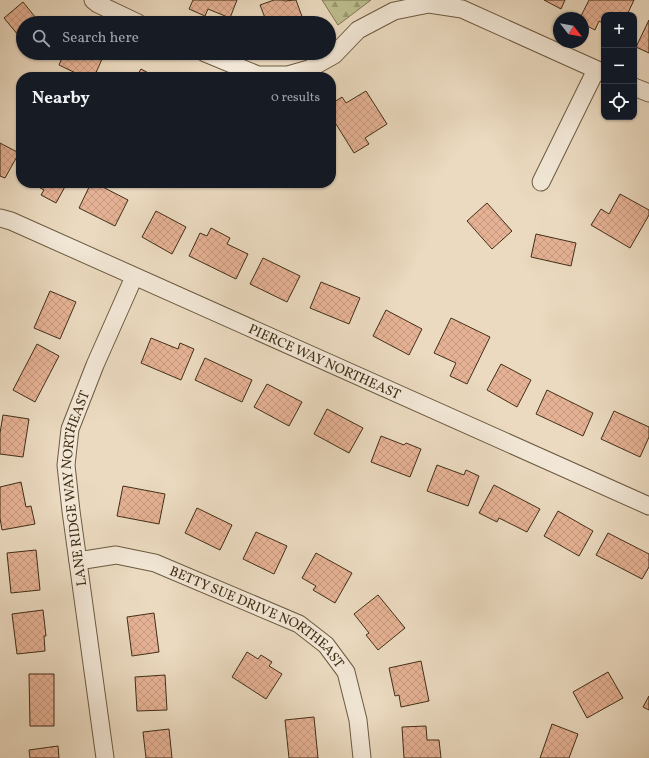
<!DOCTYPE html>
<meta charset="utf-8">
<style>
:root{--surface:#171b24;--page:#242831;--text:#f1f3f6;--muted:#9ea1a6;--line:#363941}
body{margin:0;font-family:Vollkorn,serif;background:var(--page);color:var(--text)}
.controls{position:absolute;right:12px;top:12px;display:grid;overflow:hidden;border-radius:8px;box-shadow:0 1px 3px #0004}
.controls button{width:36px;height:36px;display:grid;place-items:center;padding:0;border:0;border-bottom:1px solid var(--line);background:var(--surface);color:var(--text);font:20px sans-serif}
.compass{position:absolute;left:553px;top:12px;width:36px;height:36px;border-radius:50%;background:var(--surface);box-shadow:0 1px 3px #0004;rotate:121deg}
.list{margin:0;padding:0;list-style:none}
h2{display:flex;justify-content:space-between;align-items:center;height:52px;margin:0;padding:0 16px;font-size:17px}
h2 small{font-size:13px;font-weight:400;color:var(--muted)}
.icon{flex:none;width:22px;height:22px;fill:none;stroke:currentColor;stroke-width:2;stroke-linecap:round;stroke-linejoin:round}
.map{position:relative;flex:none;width:649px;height:758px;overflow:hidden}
.search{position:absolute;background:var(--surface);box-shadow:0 1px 3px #0004;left:16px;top:16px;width:320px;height:44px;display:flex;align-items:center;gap:10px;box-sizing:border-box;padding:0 14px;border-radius:22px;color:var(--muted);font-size:15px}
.panel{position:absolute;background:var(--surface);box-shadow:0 1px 3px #0004;left:16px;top:72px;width:320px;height:116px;border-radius:16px}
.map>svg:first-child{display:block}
.forest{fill:url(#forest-firs);stroke:#7e7652}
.building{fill:url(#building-cross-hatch);stroke:#402f16}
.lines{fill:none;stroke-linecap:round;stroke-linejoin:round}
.street-casing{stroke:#6b5a40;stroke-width:19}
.street{stroke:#f2e7d6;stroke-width:17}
.labels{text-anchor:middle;stroke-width:3;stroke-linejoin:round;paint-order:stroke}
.street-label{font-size:14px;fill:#402f16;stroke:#f2e7d6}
</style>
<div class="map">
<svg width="649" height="758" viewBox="0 0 649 758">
<defs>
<pattern id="forest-firs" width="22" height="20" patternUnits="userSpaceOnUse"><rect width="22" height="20" fill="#bdbe8e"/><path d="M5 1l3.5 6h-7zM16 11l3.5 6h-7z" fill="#9b9b73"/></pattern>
<pattern id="building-cross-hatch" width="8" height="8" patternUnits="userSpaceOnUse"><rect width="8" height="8" fill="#e6b295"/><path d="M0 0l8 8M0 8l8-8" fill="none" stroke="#c69980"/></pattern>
</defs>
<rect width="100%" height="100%" fill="#ebdac0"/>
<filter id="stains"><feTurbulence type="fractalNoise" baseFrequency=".005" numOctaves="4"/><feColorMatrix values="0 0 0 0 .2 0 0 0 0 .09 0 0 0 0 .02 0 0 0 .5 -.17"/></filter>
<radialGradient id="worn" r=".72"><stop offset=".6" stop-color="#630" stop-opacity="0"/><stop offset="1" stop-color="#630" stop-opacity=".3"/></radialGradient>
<!-- forest -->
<polygon class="forest" points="322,0 371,0 338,25"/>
<!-- building -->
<g class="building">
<polygon points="193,0 237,0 230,18 208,9 205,16 189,9"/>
<polygon points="274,0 283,0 284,1 296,0 304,22 300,23 267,23 260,5"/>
<polygon points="544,0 565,0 561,9"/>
<polygon points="589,0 634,0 627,15 604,15 604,24 599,21 595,30 583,24 583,18 580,18"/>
<polygon points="23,2 40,23 23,23 23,41 4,18"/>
<polygon points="649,20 649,53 636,47"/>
<polygon points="64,53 96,53 103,57 94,77 84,77 59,65"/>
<polygon points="141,69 156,77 136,77"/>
<polygon points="366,91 387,124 365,138 369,144 354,153 331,116 331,104 342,97 346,103"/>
<polygon points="0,143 19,153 5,178 0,176"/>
<polygon points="31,183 67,183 56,203 41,195 44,190"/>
<polygon points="91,183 95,183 128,200 115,226 79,208"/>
<polygon points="620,194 649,210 649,215 630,248 591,225 601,209 609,214"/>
<polygon points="487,203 512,231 492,249 467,221"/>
<polygon points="156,211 186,227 172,254 142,237"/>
<polygon points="211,228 230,238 227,244 248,254 236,279 189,256 200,233 207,236"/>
<polygon points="536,234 576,243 571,266 531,257"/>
<polygon points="263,258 300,276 287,302 250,284"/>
<polygon points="321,282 360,298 349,324 310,308"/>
<polygon points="50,291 76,302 60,339 34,328"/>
<polygon points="386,310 422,329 409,355 373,336"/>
<polygon points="451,318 490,337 467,384 450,376 456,363 434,353"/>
<polygon points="151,338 178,349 180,343 194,349 181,380 141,363"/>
<polygon points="37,344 59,356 35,402 13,390"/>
<polygon points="205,358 252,380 242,402 195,380"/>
<polygon points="501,364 531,380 517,407 487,390"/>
<polygon points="267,384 302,402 289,426 254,407"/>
<polygon points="547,390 593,413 583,436 536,414"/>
<polygon points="327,409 363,428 349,453 314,434"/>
<polygon points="614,411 649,427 649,437 640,457 601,439"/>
<polygon points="3,415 29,419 23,457 0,454 0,433"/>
<polygon points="381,436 404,445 406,443 421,449 410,477 371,462"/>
<polygon points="437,465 464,475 466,470 479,476 468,506 427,491"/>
<polygon points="21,482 26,507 31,506 35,524 2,530 0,518 0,487"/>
<polygon points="494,485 540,509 527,532 499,518 497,522 479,513"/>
<polygon points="123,486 165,494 159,524 117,516"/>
<polygon points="197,508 232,525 220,550 185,533"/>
<polygon points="558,511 593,531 579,556 544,536"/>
<polygon points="256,532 287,546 274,574 243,559"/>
<polygon points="608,533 649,554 649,567 642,579 596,555"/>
<polygon points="36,550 40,590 11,593 7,553"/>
<polygon points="316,553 352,573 335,603 313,590 316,586 302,578"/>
<polygon points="378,595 405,628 378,650 366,635 369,633 354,614"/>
<polygon points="43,610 46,636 44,636 45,651 17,654 12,614"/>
<polygon points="154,613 159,652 132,656 127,617"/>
<polygon points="247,652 258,659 261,655 272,662 269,666 282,674 266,699 232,677"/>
<polygon points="421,661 429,701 401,707 399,695 395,696 389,668"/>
<polygon points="608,672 623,698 587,718 573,692"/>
<polygon points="29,674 54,674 54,726 30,726"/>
<polygon points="165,675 167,710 137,711 135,677"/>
<polygon points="649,696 649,710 643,707"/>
<polygon points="314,717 318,758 289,758 285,720"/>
<polygon points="552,724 578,734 569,758 540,758"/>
<polygon points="426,726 427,740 439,740 441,758 404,758 402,727"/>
<polygon points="169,729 172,758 146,758 143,732"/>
<polygon points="58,746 59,758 30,758 29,750"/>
</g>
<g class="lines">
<defs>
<g id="street">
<polyline points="93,0 98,4 138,23"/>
<polyline points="205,53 258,75 288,75 309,69 334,55 358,30 394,11 429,4 462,9 604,73"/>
<polyline points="634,87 649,93"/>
<polyline points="541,182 596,70"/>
<path id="s1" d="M0,218L11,221L649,506"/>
<path id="s2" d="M78,561L116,555L155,563L299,624L326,645L346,672L358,720L362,758"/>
<path id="s3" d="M105,758L71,511L66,465L70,429L95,365L134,277"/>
</g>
</defs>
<!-- street casing -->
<use href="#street" class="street-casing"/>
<!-- street -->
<use href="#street" class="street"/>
</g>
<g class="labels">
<!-- street labels -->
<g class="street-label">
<text dy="5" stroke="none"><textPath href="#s1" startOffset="355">PIERCE WAY NORTHEAST</textPath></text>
<text dy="5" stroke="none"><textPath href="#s3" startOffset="273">LANE RIDGE WAY NORTHEAST</textPath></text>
<text dy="5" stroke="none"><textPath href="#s2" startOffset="195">BETTY SUE DRIVE NORTHEAST</textPath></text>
</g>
</g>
<rect width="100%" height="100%" filter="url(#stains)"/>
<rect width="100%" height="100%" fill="url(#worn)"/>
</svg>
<div class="controls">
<button>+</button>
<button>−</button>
<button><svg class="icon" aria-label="locate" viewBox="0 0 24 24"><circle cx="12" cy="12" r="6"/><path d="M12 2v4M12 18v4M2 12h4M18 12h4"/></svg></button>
</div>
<svg class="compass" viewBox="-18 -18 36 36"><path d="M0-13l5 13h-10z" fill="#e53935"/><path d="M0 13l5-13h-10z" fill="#9ea1a6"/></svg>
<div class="search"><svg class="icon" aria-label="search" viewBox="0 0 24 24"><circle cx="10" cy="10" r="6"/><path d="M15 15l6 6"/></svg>Search here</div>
<section class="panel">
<h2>Nearby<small>0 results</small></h2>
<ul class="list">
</ul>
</section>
</div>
